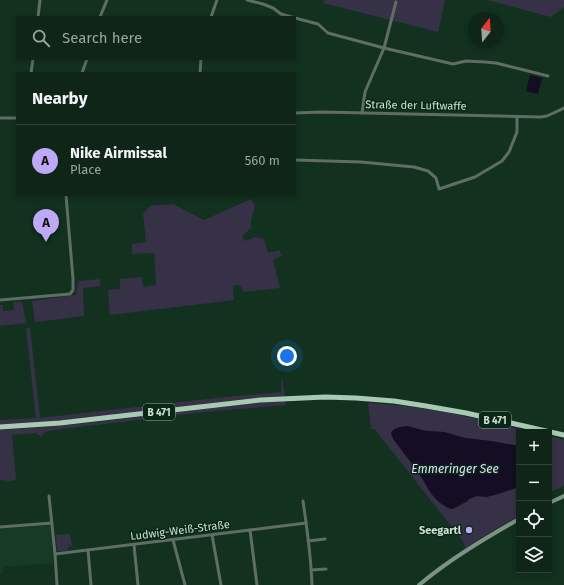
<!DOCTYPE html>
<meta charset="utf-8">
<style>
:root{--surface:#0e2517;--page:#1c3124;--text:#f1f3f6;--muted:#9ba5a1;--line:#2e4236;--accent:#bda9f5}
body{margin:0;font-family:"Fira Sans",sans-serif;background:var(--page);color:var(--text)}
.controls{position:absolute;right:12px;bottom:12px;display:grid;overflow:hidden;border-radius:0px;box-shadow:0 2px 6px #0003}
.controls button{width:36px;height:36px;display:grid;place-items:center;padding:0;border:0;border-bottom:1px solid var(--line);background:var(--surface);color:var(--text);font:20px sans-serif}
.compass{position:absolute;left:468px;top:12px;width:36px;height:36px;border-radius:50%;background:var(--surface);box-shadow:0 2px 6px #0003;rotate:17deg}
.you{position:absolute;left:287px;top:356px;width:14px;height:14px;margin:-10px;border:3px solid #fff;border-radius:50%;background:#1a73e8;box-shadow:0 0 0 6px #1a73e833}
.badge{display:grid;place-items:center;width:26px;height:26px;border-radius:50%;background:var(--accent);color:#111;font-size:13px;font-weight:700}
.pin{position:absolute;translate:-50% -33px;filter:drop-shadow(0 1px 2px #0008)}
.pin::after{content:'';position:absolute;top:21px;width:14px;height:12px;background:inherit;clip-path:polygon(0 0,100% 0,50% 100%)}
.list{margin:0;padding:0;list-style:none}
h2{display:flex;justify-content:space-between;align-items:center;height:52px;margin:0;padding:0 16px;font-size:17px}
h2 small{font-size:13px;font-weight:400;color:var(--muted)}
.list li{display:grid;grid-template-columns:26px 1fr auto;gap:12px;align-items:center;box-sizing:border-box;height:72px;padding:0 16px;border-top:1px solid var(--line)}
.list b{display:block;font-size:15px;white-space:nowrap}
.list p{margin:0;font-size:13px;white-space:nowrap;color:var(--muted)}
.list em{font-size:13px;font-style:normal;color:var(--muted)}
.icon{flex:none;width:22px;height:22px;fill:none;stroke:currentColor;stroke-width:2;stroke-linecap:round;stroke-linejoin:round}
.map{position:relative;flex:none;width:564px;height:585px;overflow:hidden}
.search{position:absolute;background:var(--surface);box-shadow:0 2px 6px #0003;left:16px;top:16px;width:280px;height:44px;display:flex;align-items:center;gap:10px;box-sizing:border-box;padding:0 14px;border-radius:0px;color:var(--muted);font-size:15px}
.panel{position:absolute;background:var(--surface);box-shadow:0 2px 6px #0003;left:16px;top:72px;width:280px;height:124px;border-radius:0px}
.map>svg:first-child{display:block}
.built{fill:#153b25}
.green{fill:#373147}
.water{fill:#140d23}
.lines{fill:none;stroke-linecap:round;stroke-linejoin:round}
.street{stroke:#5f6d63;stroke-width:3}
.secondary{stroke:#7d9283;stroke-width:4}
.highway{stroke:#a8cab3;stroke-width:5}
.poi-dot{fill:#bda9f5;stroke:#082715;stroke-width:1.5}
.labels{text-anchor:middle;stroke-width:3;stroke-linejoin:round;paint-order:stroke}
.shield{fill:#082715;stroke:#93a89b;stroke-width:1}
.shield-label{font-size:10px;font-weight:bold;fill:#cfe0d4}
.street-label{font-size:11px;fill:#cfe0d4;stroke:#082715}
.poi-label{font-size:11px;font-weight:bold;fill:#cfe0d4;stroke:#082715;text-anchor:end}
.water-label{font-size:12px;font-style:italic;fill:#e2dbfc;stroke:#082715}
</style>
<div class="map">
<svg width="564" height="585" viewBox="0 0 564 585">
<rect width="100%" height="100%" fill="#13311f"/>
<!-- built -->
<polygon class="built" points="51,525 53,563 3,567 3,573 0,574 0,529"/>
<!-- green -->
<g class="green">
<polygon points="324,0 445,0 438,32 323,3"/>
<polygon points="487,0 564,0 564,7 551,17"/>
<polygon points="251,199 255,206 251,220 251,228 242,236 245,241 255,237 264,239 268,253 279,250 282,256 273,260 280,288 243,292 240,285 233,286 234,300 110,315 108,290 120,289 120,279 142,277 143,287 156,285 154,253 132,254 132,244 146,242 143,214 150,206 173,204 204,220"/>
<polygon points="100,279 100,286 83,288 84,316 35,322 32,301 76,295 78,281"/>
<polygon points="13,302 22,302 26,323 0,326 0,305 3,305 3,311 14,310"/>
<path d="M26,328H30L40,418L225,397L281,392L282,376L285,396C239,398 194,406 149,411C99,418 50,422 0,425V420L36,418Z"/>
<path d="M285,401L286,405L213,411L54,430L45,432L41,437L36,433L12,435L16,480L9,481L0,480V430C50,427 99,422 149,416C194,410 239,403 285,401Z"/>
<path d="M368,403C387,404 407,406 426,409C461,414 497,424 531,432H519V446L491,441L465,438L444,432L426,431L407,426L394,439L418,473L447,508L453,509L467,502L469,499L477,496L486,497L519,487V516L499,527L465,548L463,541L377,432L374,429H370L371,426Z"/>
<polygon points="549,436 564,440 564,485 562,487 549,493 550,463 549,457"/>
<polygon points="70,534 72,546 68,547 68,550 59,551 57,550 56,535"/>
</g>
<!-- water -->
<g class="water">
<polygon points="530,75 542,78 538,94 526,91"/>
<path d="M407,426L426,431L444,432L465,438L491,441L519,446V487L495,495L486,497L477,496L469,499L467,501L452,509C433,503 428,487 418,472C410,460 401,450 393,439L391,433C394,427 401,427 407,426Z"/>
</g>
<g class="lines">
<!-- street -->
<g class="street">
<polyline points="247,0 263,4 273,8 281,14 292,17"/>
<polyline points="38,17 40,0"/>
<polyline points="100,17 107,0"/>
<polyline points="211,17 217,0"/>
<polyline points="295,18 318,24 328,33 384,48 453,64 466,61 485,62 496,63 548,76"/>
<polyline points="31,73 33,59"/>
<polyline points="82,73 87,59"/>
<polyline points="200,73 201,59"/>
<polyline points="295,113 322,112 541,117 547,116 564,108"/>
<polyline points="362,113 365,92 384,48 396,2"/>
<polyline points="0,118 17,118"/>
<polyline points="295,160 361,162 414,167 428,171 436,178 439,189 475,177 502,161 509,152 517,132 517,117"/>
<polyline points="0,300 70,294 73,290 73,279 66,195"/>
<polyline points="49,496 55,554 57,585"/>
<path d="M303,501C307,528 311,557 312,585"/>
<polyline points="0,527 52,523"/>
<polyline points="250,530 257,585"/>
<polyline points="212,535 221,585"/>
<polyline points="173,540 185,585"/>
<polyline points="308,541 325,539"/>
<polyline points="134,545 138,585"/>
<polyline points="88,550 91,585"/>
<polyline points="55,554 306,523"/>
<polyline points="311,570 326,569"/>
</g>
<!-- secondary -->
<g class="secondary">
<polyline points="549,503 564,496"/>
<path d="M419,585C450,559 484,539 519,519"/>
</g>
<!-- highway -->
<polyline class="highway" points="0,427 60,423 260,400 325,397 356,398 394,401 426,406 466,413 564,435"/>
</g>
<!-- markers -->
<circle class="poi-dot" cx="469" cy="530" r="4"/>
<g class="labels">
<!-- shield labels -->
<g class="shield">
<rect x="143" y="404" width="32" height="16" rx="3"/>
<rect x="479" y="412" width="32" height="16" rx="3"/>
</g>
<g class="shield-label">
<text x="159" y="416">B 471</text>
<text x="495" y="424">B 471</text>
</g>
<!-- street labels -->
<g class="street-label">
<text transform="translate(416 105) rotate(1)" y="4">Straße der Luftwaffe</text>
<text transform="translate(180 530) rotate(-7)" y="4">Ludwig-Weiß-Straße</text>
</g>
<!-- poi labels -->
<g class="poi-label">
<text x="461" y="534">Seegartl</text>
</g>
<!-- water labels -->
<g class="water-label">
<text x="455" y="473">Emmeringer See</text>
</g>
</g>
</svg>
<div class="controls">
<button>+</button>
<button>−</button>
<button><svg class="icon" aria-label="locate" viewBox="0 0 24 24"><circle cx="12" cy="12" r="6"/><path d="M12 2v4M12 18v4M2 12h4M18 12h4"/></svg></button>
<button><svg class="icon" aria-label="layers" viewBox="0 0 24 24"><path d="M12 4l9 5-9 5-9-5zM3 14l9 5 9-5"/></svg></button>
</div>
<svg class="compass" viewBox="-18 -18 36 36"><path d="M0-13l5 13h-10z" fill="#e53935"/><path d="M0 13l5-13h-10z" fill="#9ba5a1"/></svg>
<div class="you"></div>
<div class="pin badge" style="left:46px;top:242px">A</div>
<div class="search"><svg class="icon" aria-label="search" viewBox="0 0 24 24"><circle cx="10" cy="10" r="6"/><path d="M15 15l6 6"/></svg>Search here</div>
<section class="panel">
<h2>Nearby<small></small></h2>
<ul class="list">
<li><span class="badge">A</span><div><b>Nike Airmissal</b><p>Place</p></div><em>560 m</em></li>
</ul>
</section>
</div>
